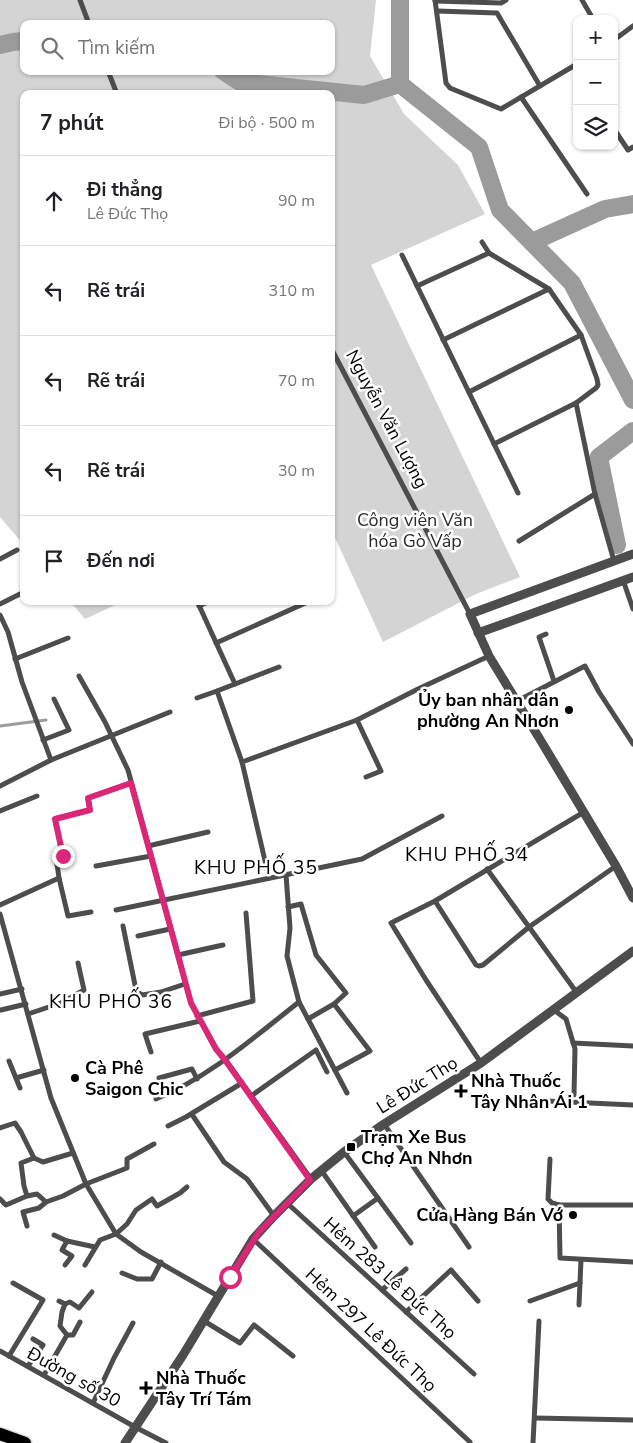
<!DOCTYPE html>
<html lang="vi">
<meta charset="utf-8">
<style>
:root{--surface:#fff;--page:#f6f6f6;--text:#202124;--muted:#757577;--line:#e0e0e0}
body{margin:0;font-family:"Nunito Sans",sans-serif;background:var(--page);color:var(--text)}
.controls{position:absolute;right:15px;top:15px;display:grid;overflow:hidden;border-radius:10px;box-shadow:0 1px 4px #0004}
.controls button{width:45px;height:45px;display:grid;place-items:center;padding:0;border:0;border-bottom:1px solid var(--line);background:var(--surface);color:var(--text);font:25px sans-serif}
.stop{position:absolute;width:15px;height:15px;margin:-11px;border:4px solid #db2777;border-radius:50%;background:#fff}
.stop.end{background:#db2777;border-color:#fff;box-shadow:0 1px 5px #0008}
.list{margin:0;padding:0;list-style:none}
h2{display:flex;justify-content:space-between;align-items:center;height:65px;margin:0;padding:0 20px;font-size:21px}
h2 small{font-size:16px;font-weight:400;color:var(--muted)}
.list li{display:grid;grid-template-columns:32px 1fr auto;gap:15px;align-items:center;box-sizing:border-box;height:90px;padding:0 20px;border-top:1px solid var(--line)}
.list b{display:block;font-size:19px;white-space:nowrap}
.list p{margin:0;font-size:16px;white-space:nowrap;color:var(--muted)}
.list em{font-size:16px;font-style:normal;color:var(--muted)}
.icon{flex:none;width:28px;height:28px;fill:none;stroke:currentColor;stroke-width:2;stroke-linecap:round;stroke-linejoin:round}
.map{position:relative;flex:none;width:633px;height:1443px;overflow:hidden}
.search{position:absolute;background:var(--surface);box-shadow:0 1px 4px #0004;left:20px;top:20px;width:315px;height:55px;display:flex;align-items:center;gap:12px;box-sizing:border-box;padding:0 18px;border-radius:10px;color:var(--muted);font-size:19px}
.panel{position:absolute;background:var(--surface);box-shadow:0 1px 4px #0004;left:20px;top:90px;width:315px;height:515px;border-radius:10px}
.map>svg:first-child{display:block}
.green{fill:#d4d4d4;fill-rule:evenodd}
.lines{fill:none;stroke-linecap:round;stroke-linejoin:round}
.stream{stroke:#9b9b9b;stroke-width:3}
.river{stroke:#9b9b9b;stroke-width:18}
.primary-casing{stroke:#dbdbdb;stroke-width:15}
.minor{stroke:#4d4d4d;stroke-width:5}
.tertiary{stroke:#4d4d4d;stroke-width:9}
.primary{stroke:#000;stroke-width:12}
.route{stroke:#db2777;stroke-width:6}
.poi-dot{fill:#000;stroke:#fff;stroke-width:2}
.labels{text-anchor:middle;stroke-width:5;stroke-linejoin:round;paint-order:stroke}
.street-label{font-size:18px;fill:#000;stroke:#fff}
.park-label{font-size:18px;fill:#2b2b2b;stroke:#fff}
.poi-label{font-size:18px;font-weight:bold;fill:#000;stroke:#fff;text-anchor:start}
.neighbourhood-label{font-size:19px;letter-spacing:1px;fill:#000;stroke:#fff}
</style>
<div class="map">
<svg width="633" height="1443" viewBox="0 0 633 1443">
<rect width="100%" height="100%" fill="#fff"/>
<!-- green -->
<g class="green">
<path d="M0,0H376L370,56L404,114L458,165L485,214L371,265L520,577L476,594L383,642L331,529V94H24V545L0,517ZM24,24H331V71H24Z"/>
<polygon points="70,601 124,601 85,619"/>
</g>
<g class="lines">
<!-- stream -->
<polyline class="stream" points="0,726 46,720"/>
<!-- river -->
<g class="river">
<polyline points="0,45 13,42 24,41"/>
<polyline points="223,71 240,82 364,95 400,84 400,0"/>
<polyline points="400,84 479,147 500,210 572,283 633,400"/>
<polyline points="532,242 605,209 633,204"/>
<polyline points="617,545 599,457 633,431"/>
</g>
<defs>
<polyline id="primary" points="0,1434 25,1443"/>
</defs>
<!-- primary casing -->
<use href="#primary" class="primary-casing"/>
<!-- minor -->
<g class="minor">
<polyline points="80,0 89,24"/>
<polyline points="435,0 446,83 450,88 501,109 577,64"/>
<polyline points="582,0 593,19"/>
<polyline points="435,1 501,3 506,0"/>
<polyline points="437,11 497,13 540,86"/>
<polyline points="614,40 633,26"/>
<polyline points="108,71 117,94"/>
<polyline points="521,97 587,194"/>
<polyline points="614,129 628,150 633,147"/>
<polyline points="482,242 489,253 549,289 581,335 597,379 598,385 596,388 576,403 595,494 614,561"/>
<polyline points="402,255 518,493"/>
<polyline points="417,286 489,253"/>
<polyline points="443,340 549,289"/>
<polyline points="331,348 470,614"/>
<polyline points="469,392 581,335"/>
<polyline points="494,444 576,403"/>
<polyline points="519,541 595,494"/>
<polyline points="0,559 17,550"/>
<polyline points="623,580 633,609"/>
<polyline points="197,601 235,684"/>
<polyline points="0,604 24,592"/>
<polyline points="199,606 210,601"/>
<polyline points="0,615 8,632 22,682 51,760"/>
<polyline points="546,634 539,637 554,681"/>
<polyline points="216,643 310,601"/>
<polyline points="15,659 68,638"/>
<polyline points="79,676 105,722 128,770 191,1003 216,1049 225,1059 311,1179"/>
<polyline points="197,698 217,691"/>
<polyline points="517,701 585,666 599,692 633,744"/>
<polyline points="357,720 381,771 366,777"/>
<polyline points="43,740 69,730 54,699"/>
<polyline points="242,762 217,691 279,667"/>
<polyline points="0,786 51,760 170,712"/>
<polyline points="0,811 37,796"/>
<polyline points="148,846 208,832"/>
<polyline points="96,866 151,856"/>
<polyline points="487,869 577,993"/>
<polyline points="286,875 290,928 287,956 299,1002 347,1093"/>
<polyline points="59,878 68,916 91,912"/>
<polyline points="269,878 242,762 357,720 418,689 489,656"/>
<polyline points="435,901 476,965 479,966 483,965 529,927 616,866"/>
<polyline points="0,905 59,878 56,857 63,856 55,819 90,810 88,798 131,783"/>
<polyline points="288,907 301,904 316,955 346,993 334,1004 308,1019"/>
<polyline points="116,910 362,859 442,816"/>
<polyline points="0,914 51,1098 86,1184 116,1234 141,1252 218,1296"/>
<polyline points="123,926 135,985 137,992 142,995 161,992 185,984"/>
<polyline points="138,936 170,929"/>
<polyline points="178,955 223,945"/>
<polyline points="0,994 22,989"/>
<polyline points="334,1004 370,1051 335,1070"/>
<polyline points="1,1010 26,1004"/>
<polyline points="554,1010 566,1019 575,1049 574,1095"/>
<polyline points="28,1014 61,1003 84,990 78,963"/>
<polyline points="197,1016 253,1001 246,913"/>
<polyline points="573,1043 633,1046"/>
<polyline points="151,1052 145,1034 200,1021"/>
<polyline points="9,1061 20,1088"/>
<polyline points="481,1063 426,980 391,923 435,901 584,812"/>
<polyline points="16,1078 44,1070"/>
<polyline points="159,1078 192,1069 197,1079"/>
<polyline points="251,1096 316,1050 327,1072"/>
<path d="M156,1099C210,1077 254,1037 299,1002"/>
<polyline points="547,1101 633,1105"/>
<polyline points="193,1116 224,1162 247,1179 274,1216"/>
<polyline points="384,1124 469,1247"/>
<polyline points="168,1126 186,1117 242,1083"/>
<polyline points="0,1128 15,1123 21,1132 34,1158"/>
<polyline points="344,1152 411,1243"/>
<polyline points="550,1159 548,1199 552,1203 559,1205 633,1205"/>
<polyline points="321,1170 375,1247"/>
<polyline points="27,1196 37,1194 46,1202"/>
<polyline points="0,1199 6,1205 27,1196 24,1186 21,1163 34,1158 43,1162 73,1153"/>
<polyline points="287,1203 474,1374"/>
<polyline points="559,1205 560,1258 633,1262"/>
<polyline points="353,1216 378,1198"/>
<polyline points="27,1226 23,1212 39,1208 46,1202 63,1196 86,1184 127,1168 127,1159 154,1144"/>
<polyline points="54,1235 67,1241 95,1247"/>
<polyline points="253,1239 470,1442"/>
<polyline points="65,1265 72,1256 62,1250 67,1241"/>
<polyline points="85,1265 100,1240 116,1234 127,1224 136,1210 152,1199 157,1206 180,1193 187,1187"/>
<polyline points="122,1273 137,1279 152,1279 161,1262"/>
<polyline points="382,1290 406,1269"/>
<polyline points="530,1301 580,1283"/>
<polyline points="65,1304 70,1302 79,1308 92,1292"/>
<polyline points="579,1305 581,1260"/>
<polyline points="406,1312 451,1270 478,1301"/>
<polyline points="204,1321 240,1343 254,1325 293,1356"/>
<polyline points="67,1335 73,1335 80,1322"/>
<polyline points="0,1351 135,1427 166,1443"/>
<polyline points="9,1356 43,1300 13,1283"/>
<polyline points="28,1366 43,1345 33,1339"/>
<polyline points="44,1375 67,1335 60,1326 62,1312 65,1304 59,1301"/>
<polyline points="93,1403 114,1358 133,1323"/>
<polyline points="535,1418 633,1420"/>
<polyline points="533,1443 539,1321"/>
</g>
<!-- tertiary -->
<g class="tertiary">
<polyline points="633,554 470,614 489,656 541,741 616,866 633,898"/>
<polyline points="478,633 633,577"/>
<polyline points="125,1443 183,1355 253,1239 274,1216 311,1179 344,1152 384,1124 481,1063 633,951"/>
</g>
<!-- primary -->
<use href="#primary" class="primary"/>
</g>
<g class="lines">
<!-- route -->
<polyline class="route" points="63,856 55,819 90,810 88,798 131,783 191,1003 216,1049 225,1060 310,1180 259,1232 230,1277"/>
</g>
<!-- markers -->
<g class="poi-dot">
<circle cx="569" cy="710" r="5"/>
<circle cx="75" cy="1078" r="5"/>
<path d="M458.5 1083.5h5v5h5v5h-5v5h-5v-5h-5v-5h5z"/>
<rect x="346" y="1142" width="10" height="10" rx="2.5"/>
<circle cx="573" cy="1215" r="5"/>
<path d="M143.5 1380.5h5v5h5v5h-5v5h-5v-5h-5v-5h5z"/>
</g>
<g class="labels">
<!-- street labels -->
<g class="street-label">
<text transform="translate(387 419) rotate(62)" y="6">Nguyễn Văn Lượng</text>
<text transform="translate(417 1085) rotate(-32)" y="6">Lê Đức Thọ</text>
<text transform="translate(390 1278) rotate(42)" y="6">Hẻm 283 Lê Đức Thọ</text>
<text transform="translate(371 1330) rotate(43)" y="6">Hẻm 297 Lê Đức Thọ</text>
<text transform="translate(74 1377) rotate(29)" y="6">Đường số 30</text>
</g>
<!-- park labels -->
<g class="park-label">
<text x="415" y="526">Công viên Văn<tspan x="415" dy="21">hóa Gò Vấp</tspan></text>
</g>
<!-- poi labels -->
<g class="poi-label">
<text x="559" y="706" text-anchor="end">Ủy ban nhân dân<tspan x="559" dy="21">phường An Nhơn</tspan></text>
<text x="85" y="1074">Cà Phê<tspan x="85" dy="21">Saigon Chic</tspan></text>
<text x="471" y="1087">Nhà Thuốc<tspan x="471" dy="21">Tây Nhân Ái 1</tspan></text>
<text x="361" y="1143">Trạm Xe Bus<tspan x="361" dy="21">Chợ An Nhơn</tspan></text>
<text x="563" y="1221" text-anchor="end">Cửa Hàng Bán Vớ</text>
<text x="156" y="1384">Nhà Thuốc<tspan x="156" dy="21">Tây Trí Tám</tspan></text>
</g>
<!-- neighbourhood labels -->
<g class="neighbourhood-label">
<text x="467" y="861">KHU PHỐ 34</text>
<text x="256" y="874">KHU PHỐ 35</text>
<text x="111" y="1008">KHU PHỐ 36</text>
</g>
</g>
</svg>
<div class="controls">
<button>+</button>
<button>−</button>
<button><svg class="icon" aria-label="layers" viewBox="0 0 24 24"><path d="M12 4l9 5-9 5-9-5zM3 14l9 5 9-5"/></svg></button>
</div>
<div class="stop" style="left:230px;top:1277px"></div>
<div class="stop end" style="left:63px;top:856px"></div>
<div class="search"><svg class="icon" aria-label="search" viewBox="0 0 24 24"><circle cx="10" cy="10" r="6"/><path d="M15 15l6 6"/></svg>Tìm kiếm</div>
<section class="panel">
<h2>7 phút<small>Đi bộ · 500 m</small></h2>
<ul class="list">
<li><svg class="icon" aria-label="ahead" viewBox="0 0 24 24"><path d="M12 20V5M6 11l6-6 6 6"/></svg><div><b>Đi thẳng</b><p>Lê Đức Thọ</p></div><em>90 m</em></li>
<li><svg class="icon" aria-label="left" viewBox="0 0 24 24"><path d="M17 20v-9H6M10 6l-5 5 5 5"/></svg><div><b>Rẽ trái</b></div><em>310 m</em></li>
<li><svg class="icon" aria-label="left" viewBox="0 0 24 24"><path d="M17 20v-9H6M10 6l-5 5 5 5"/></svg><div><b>Rẽ trái</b></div><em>70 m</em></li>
<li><svg class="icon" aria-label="left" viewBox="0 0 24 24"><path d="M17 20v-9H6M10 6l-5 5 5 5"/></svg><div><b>Rẽ trái</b></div><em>30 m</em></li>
<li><svg class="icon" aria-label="arrive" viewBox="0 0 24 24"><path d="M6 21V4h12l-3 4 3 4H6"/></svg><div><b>Đến nơi</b></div></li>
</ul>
</section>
</div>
